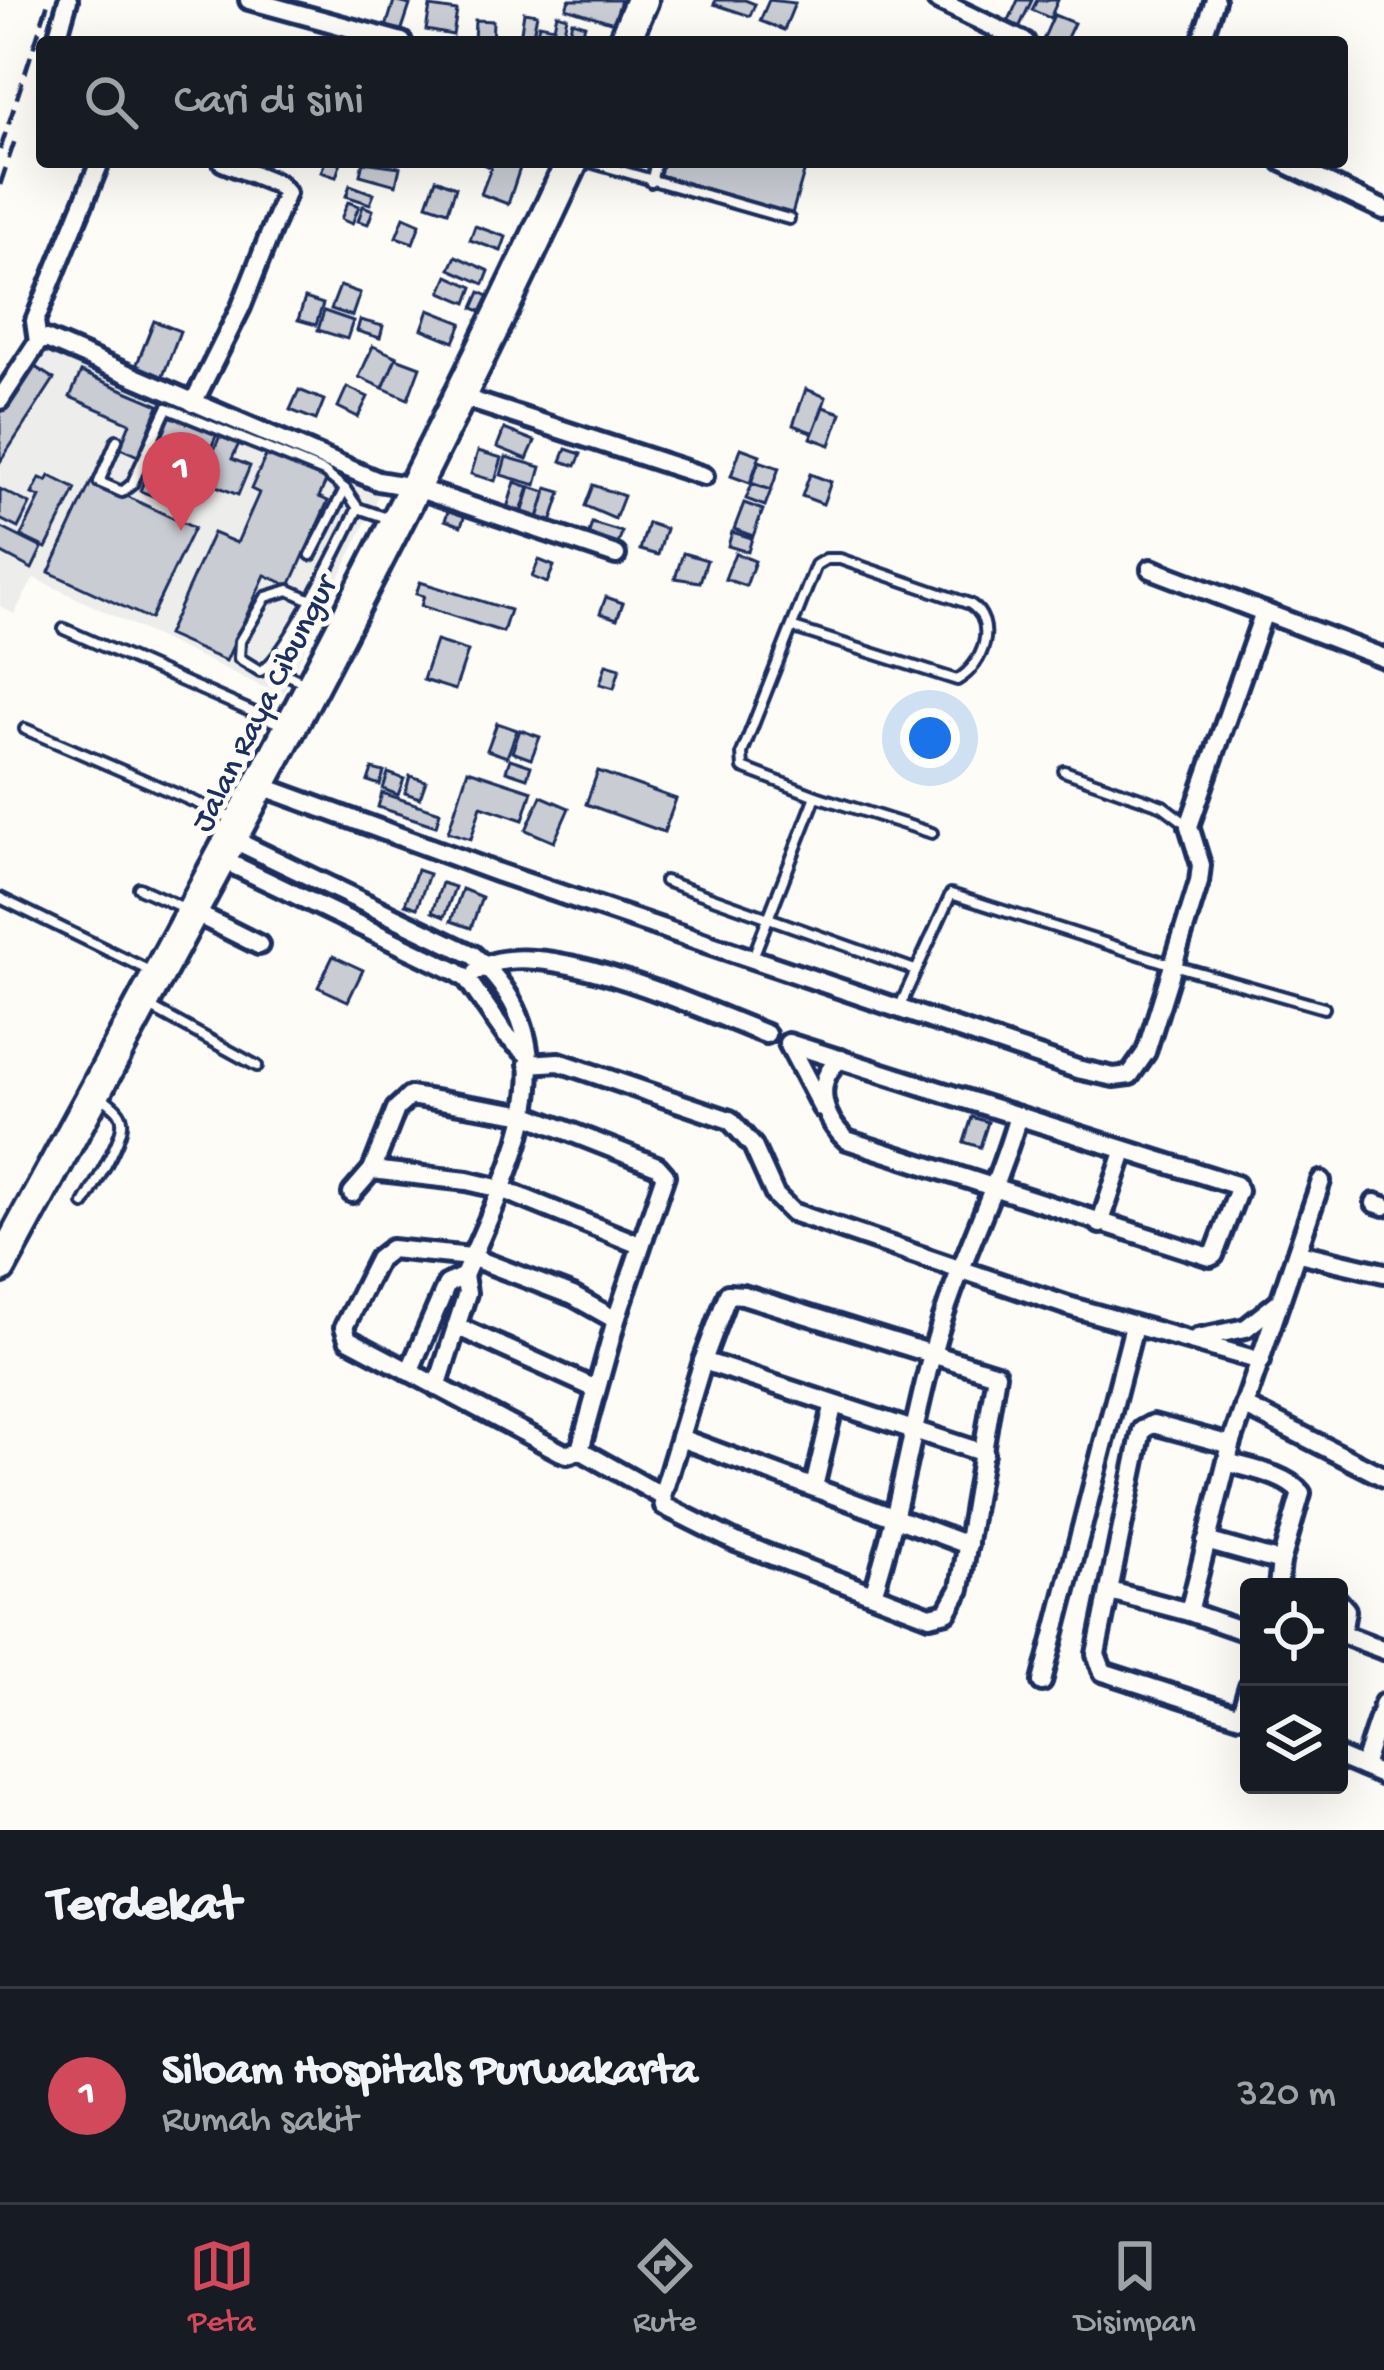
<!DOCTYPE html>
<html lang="id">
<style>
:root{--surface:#171b24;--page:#20242c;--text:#f1f3f6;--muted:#9ea1a6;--line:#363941;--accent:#d1495b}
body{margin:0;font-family:"Gochi Hand",sans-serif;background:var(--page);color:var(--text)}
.controls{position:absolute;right:36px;bottom:36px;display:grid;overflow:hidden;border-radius:12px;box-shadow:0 12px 48px #0002}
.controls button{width:108px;height:108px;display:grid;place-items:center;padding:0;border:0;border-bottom:3px solid var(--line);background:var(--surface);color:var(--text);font:60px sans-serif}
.you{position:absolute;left:930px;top:738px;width:42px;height:42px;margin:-30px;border:9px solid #fff;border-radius:50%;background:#1a73e8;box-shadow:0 0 0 18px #1a73e833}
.badge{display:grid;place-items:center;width:78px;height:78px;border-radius:50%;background:var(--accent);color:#fff;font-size:39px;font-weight:700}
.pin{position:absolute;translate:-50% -99px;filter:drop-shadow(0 3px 6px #0008)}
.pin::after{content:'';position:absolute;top:63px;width:42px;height:36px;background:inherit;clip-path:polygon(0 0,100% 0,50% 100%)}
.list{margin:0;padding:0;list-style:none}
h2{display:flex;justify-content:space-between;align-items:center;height:156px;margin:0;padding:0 48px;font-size:51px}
h2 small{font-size:39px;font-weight:400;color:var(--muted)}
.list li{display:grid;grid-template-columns:78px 1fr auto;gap:36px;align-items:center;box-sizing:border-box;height:216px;padding:0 48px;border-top:3px solid var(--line)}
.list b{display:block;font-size:45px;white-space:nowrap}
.list p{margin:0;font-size:39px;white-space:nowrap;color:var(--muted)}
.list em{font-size:39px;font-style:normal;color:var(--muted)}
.icon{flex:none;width:66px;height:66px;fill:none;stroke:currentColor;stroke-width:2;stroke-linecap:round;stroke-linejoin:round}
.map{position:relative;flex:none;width:1384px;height:1830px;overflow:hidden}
.search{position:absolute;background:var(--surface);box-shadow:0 12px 48px #0002;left:36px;right:36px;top:36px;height:132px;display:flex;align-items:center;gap:30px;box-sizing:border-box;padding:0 42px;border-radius:12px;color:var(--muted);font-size:45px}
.sheet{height:372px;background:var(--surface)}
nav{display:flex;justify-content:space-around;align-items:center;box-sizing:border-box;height:168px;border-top:3px solid var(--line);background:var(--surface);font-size:33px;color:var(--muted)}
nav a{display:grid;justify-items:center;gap:6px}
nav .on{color:var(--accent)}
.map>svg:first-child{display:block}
.built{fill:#edeeec}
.building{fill:#c9ccd3;stroke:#1b2f5e;stroke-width:3}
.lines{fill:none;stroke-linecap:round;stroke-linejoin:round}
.lane-casing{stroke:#1b2f5e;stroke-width:16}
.street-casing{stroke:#1b2f5e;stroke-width:26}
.highway-casing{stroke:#1b2f5e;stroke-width:39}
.lane{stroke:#fdfcf7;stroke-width:8}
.street{stroke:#fdfcf7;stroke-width:16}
.highway{stroke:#fdfcf7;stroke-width:30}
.rail{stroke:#1b2f5e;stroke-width:4.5;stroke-dasharray:18 9;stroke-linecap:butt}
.labels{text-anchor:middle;stroke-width:10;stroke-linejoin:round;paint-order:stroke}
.street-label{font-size:33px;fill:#1b2f5e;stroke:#fdfcf7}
</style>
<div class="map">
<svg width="1384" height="1830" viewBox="0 0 1384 1830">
<rect width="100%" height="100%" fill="#fdfcf7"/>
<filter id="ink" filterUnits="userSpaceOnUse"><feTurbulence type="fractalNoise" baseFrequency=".00833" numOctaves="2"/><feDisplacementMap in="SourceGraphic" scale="24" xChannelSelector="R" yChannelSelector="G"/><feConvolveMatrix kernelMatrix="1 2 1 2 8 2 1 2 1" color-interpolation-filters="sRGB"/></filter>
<g filter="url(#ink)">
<!-- built -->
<polygon class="built" points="39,342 381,491 282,696 34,578 14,614 0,606 0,404"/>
<!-- building -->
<g class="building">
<polygon points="569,0 621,0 614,23 566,8"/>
<polygon points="716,0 745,0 755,4 750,16 714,4"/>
<polygon points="769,0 795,3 784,30 760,21"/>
<polygon points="1018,0 1032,0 1018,30 1007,25"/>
<polygon points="1037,0 1058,0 1050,18 1032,10"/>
<polygon points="394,1 410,5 401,32 386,27"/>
<polygon points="430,7 457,11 453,35 426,30"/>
<polygon points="524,12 537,14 533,34 521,32"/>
<polygon points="557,14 567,17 562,39 537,33 539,24 554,27"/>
<polygon points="1054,15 1074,23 1065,42 1042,42"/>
<polygon points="475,20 493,21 492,42 474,42"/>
<polygon points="572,21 585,25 583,32 597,35 595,42 567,41"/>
<polygon points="325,162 341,162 336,177 321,172"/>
<polygon points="363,162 400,167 396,185 360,175"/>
<polygon points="522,162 508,204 481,194 491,168 478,162"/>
<polygon points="663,162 807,162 792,214 660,175"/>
<polygon points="436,179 456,187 448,211 427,204"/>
<polygon points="350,185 374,194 370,204 346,196"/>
<polygon points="348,202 359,206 352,224 341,219"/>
<polygon points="363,206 373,210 368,224 358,221"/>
<polygon points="404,217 420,224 413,243 396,237"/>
<polygon points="475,226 506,237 501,251 470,240"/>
<polygon points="456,256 489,271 484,284 450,269"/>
<polygon points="448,276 473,287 467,303 441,292"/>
<polygon points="340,286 360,293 352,316 331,309"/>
<polygon points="480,292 492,298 485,313 473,308"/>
<polygon points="305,298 323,304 316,325 298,320"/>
<polygon points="429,310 462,323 454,342 422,329"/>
<polygon points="324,311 353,321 347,339 318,330"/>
<polygon points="360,320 383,326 380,338 357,331"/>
<polygon points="154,321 180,331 160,384 133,374"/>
<polygon points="373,346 397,357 383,388 359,377"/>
<polygon points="396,358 420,367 408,399 383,388"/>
<polygon points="29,363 54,379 0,462 0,408"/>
<polygon points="81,372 159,405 138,456 120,448 130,423 70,397"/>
<polygon points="347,387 368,397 358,417 338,407"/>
<polygon points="806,389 826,397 814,433 793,425"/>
<polygon points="299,390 324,400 316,420 290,410"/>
<polygon points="823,407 841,413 830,445 811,438"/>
<polygon points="171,415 217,433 187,509 140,491"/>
<polygon points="504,429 535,441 527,459 497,447"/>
<polygon points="221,433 240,441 232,459 250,466 238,495 202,480"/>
<polygon points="741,448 760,455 750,483 731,476"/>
<polygon points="566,449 581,454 576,466 561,461"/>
<polygon points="268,451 328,477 319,497 328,501 290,586 265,575 226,661 167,635 213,533 237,543 259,493 251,489"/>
<polygon points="478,451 502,458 495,481 471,474"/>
<polygon points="506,457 541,467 536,485 501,475"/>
<polygon points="759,461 779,468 771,490 751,483"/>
<polygon points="810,474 831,482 823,504 802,496"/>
<polygon points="50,476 76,489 46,548 21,536 40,497 32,494 40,478 47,481"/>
<polygon points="92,480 194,528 150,619 49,572"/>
<polygon points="515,482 529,487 521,512 507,508"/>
<polygon points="752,484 771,490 765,506 746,499"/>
<polygon points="593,485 624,496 615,519 585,506"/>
<polygon points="530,487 546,492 538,518 522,514"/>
<polygon points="547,488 561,492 550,526 537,522"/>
<polygon points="0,489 30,504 18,528 0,519"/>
<polygon points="744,503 763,510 753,536 734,529"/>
<polygon points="450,506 466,512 461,526 445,520"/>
<polygon points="592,523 622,532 618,545 588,536"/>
<polygon points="648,523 666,529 658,555 640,550"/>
<polygon points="0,527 42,548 32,569 0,552"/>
<polygon points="732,532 752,538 748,552 728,546"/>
<polygon points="683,553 707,560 700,582 675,578"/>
<polygon points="735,553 755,561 746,586 725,579"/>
<polygon points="539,560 554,566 547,583 532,577"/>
<polygon points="420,582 510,610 503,632 421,606 424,596 416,594"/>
<polygon points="606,597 623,603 617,619 600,613"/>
<polygon points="436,641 468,651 455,690 423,680"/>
<polygon points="606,664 620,668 614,688 600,684"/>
<polygon points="497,723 517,730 507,757 487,750"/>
<polygon points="520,730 540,737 531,759 512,752"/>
<polygon points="510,759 531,766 527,778 506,771"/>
<polygon points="372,769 384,772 380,785 368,781"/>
<polygon points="468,770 532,791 523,820 481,806 471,839 448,832"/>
<polygon points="598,771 676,799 664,832 586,804"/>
<polygon points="388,773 404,779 398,795 383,789"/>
<polygon points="410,776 426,781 420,798 405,793"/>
<polygon points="382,793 440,812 436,826 378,807"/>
<polygon points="541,796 569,808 554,842 526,830"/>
<polygon points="417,870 429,874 417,908 405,904"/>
<polygon points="442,883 455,887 444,917 432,912"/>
<polygon points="462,889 482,897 471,928 451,921"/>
<polygon points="333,956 363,970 348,1001 318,987"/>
<polygon points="972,1117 988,1122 980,1147 964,1142"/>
</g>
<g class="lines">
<defs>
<g id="lane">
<polyline points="590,162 789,219"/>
<polyline points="651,182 656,162"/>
<polyline points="117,440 99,482 122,492 132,484 167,408 324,472 345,489 358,508"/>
<polyline points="311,555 345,489"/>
<path d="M311,600L289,590L266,597L240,641L239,658L260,671C285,661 343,539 358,508L390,519"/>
<path d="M794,628L957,680C984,665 998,622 970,604L840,559H826L816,565L742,753L743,768L816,796"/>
<polyline points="64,629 282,725"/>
<polyline points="274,662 282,672 307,684"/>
<polyline points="25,729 232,818"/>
<polyline points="1064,771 1163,806 1188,825"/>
<polyline points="665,881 915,970"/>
<polyline points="139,888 186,909"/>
<polyline points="0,898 150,971"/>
<polyline points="753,957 816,796 932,833"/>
<polyline points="148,1006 257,1066"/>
<polyline points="900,1006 951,894 1173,965 1324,1008"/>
<path d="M84,1204C93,1187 125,1137 122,1120C121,1110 109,1103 102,1097"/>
</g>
<g id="street">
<polyline points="249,0 402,42"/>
<polyline points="937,0 1025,42"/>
<polyline points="56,42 68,0"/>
<polyline points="1201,42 1215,0"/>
<polyline points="1283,162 1384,210"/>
<polyline points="38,342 35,321 100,162"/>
<polyline points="458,396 704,476"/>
<polyline points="0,400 38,342 46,339 378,481 413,487 616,555"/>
<polyline points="193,403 241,307 286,193 278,184 223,162"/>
<polyline points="1151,569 1384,658"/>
<polyline points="259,785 499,873 1077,1069 1114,1077 1130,1075 1146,1052 1199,882 1201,865 1189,826 1264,612"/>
<path d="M230,838L473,955C582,1049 508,1169 464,1276L467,1293L437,1387"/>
<polyline points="221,859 457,972 467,979 506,1035 526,1053"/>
<polyline points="193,912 259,945"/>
<path d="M477,971C532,929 704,1011 766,1034"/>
<path d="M841,1059C811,1081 823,1119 847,1140L1210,1257L1214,1255L1238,1191L1236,1185L1018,1116"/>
<polyline points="528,1064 559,1062 730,1120 753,1146 775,1195 792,1212 1068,1306 1261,1361"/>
<path d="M822,1108L788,1043L1018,1116C995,1196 955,1270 933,1351C911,1432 899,1514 873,1594"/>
<polyline points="372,1170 467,1181 501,1189 640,1245"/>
<polyline points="352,1193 372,1170 396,1109 410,1096 527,1115 657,1166 665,1175 616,1320 580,1450 567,1454 561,1452 348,1339 344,1327 378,1259 391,1249 471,1257 573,1296 616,1320"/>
<polyline points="1375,1203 1384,1206"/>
<polyline points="1100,1224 1124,1152"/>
<polyline points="1299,1253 1384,1273"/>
<polygon points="728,1294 743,1295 996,1374 960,1589 947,1612 930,1616 736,1542 664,1506 662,1496 703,1361"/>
<polyline points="456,1326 596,1389"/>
<polyline points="1197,1338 1246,1328 1280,1301"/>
<polyline points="703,1361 984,1453"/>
<polyline points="409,1372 447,1284 464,1276"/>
<polyline points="1244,1406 1384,1477"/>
<polyline points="680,1438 968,1545"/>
<polyline points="1231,1445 1153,1424 1142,1430 1096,1654 1103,1672 1240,1716 1249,1686"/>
<polyline points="580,1450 662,1496"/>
<path d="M1227,1462C1250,1469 1285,1474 1301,1493L1281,1562"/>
<polyline points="814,1487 833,1407"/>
<polyline points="1206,1541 1281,1562 1278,1587"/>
<polyline points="1110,1591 1189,1612 1249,1633"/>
<polyline points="1339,1602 1346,1610 1342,1634 1384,1650"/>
<polyline points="1189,1612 1231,1445 1321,1181"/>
<polyline points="1042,1682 1134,1326"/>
<polyline points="1339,1757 1384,1776"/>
<polyline points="1363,1767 1384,1703"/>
</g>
<g id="highway">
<polyline points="624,42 642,0"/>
<path d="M0,1267C197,903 398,538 572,162"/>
</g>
</defs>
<!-- lane casing -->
<use href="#lane" class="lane-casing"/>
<!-- street casing -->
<use href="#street" class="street-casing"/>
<!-- highway casing -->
<use href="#highway" class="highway-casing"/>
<!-- lane -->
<use href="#lane" class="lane"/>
<!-- street -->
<use href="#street" class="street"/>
<!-- highway -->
<use href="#highway" class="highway"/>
<!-- rail -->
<g class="rail">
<polyline points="0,150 49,0"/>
<polyline points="0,185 17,134"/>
</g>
</g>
</g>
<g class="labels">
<!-- street labels -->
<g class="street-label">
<text transform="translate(261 702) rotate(-63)" y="12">Jalan Raya Cibungur</text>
</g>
</g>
</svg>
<div class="controls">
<button><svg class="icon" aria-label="locate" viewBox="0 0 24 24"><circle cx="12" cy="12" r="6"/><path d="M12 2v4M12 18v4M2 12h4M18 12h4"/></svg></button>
<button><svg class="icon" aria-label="layers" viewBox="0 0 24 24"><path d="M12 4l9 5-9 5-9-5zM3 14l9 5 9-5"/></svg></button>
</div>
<div class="you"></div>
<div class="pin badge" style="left:181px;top:531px">1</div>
<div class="search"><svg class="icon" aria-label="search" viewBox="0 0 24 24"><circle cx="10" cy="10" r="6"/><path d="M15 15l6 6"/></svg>Cari di sini</div>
</div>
<section class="sheet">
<h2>Terdekat<small></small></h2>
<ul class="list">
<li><span class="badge">1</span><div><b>Siloam Hospitals Purwakarta</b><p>Rumah sakit</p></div><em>320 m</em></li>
</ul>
</section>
<nav>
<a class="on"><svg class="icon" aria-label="map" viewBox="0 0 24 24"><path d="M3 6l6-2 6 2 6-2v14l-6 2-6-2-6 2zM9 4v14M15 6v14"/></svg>Peta</a>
<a><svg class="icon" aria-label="directions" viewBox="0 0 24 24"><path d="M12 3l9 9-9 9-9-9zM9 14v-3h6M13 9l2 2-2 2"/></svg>Rute</a>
<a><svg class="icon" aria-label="saved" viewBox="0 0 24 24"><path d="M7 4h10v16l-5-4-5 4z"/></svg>Disimpan</a>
</nav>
